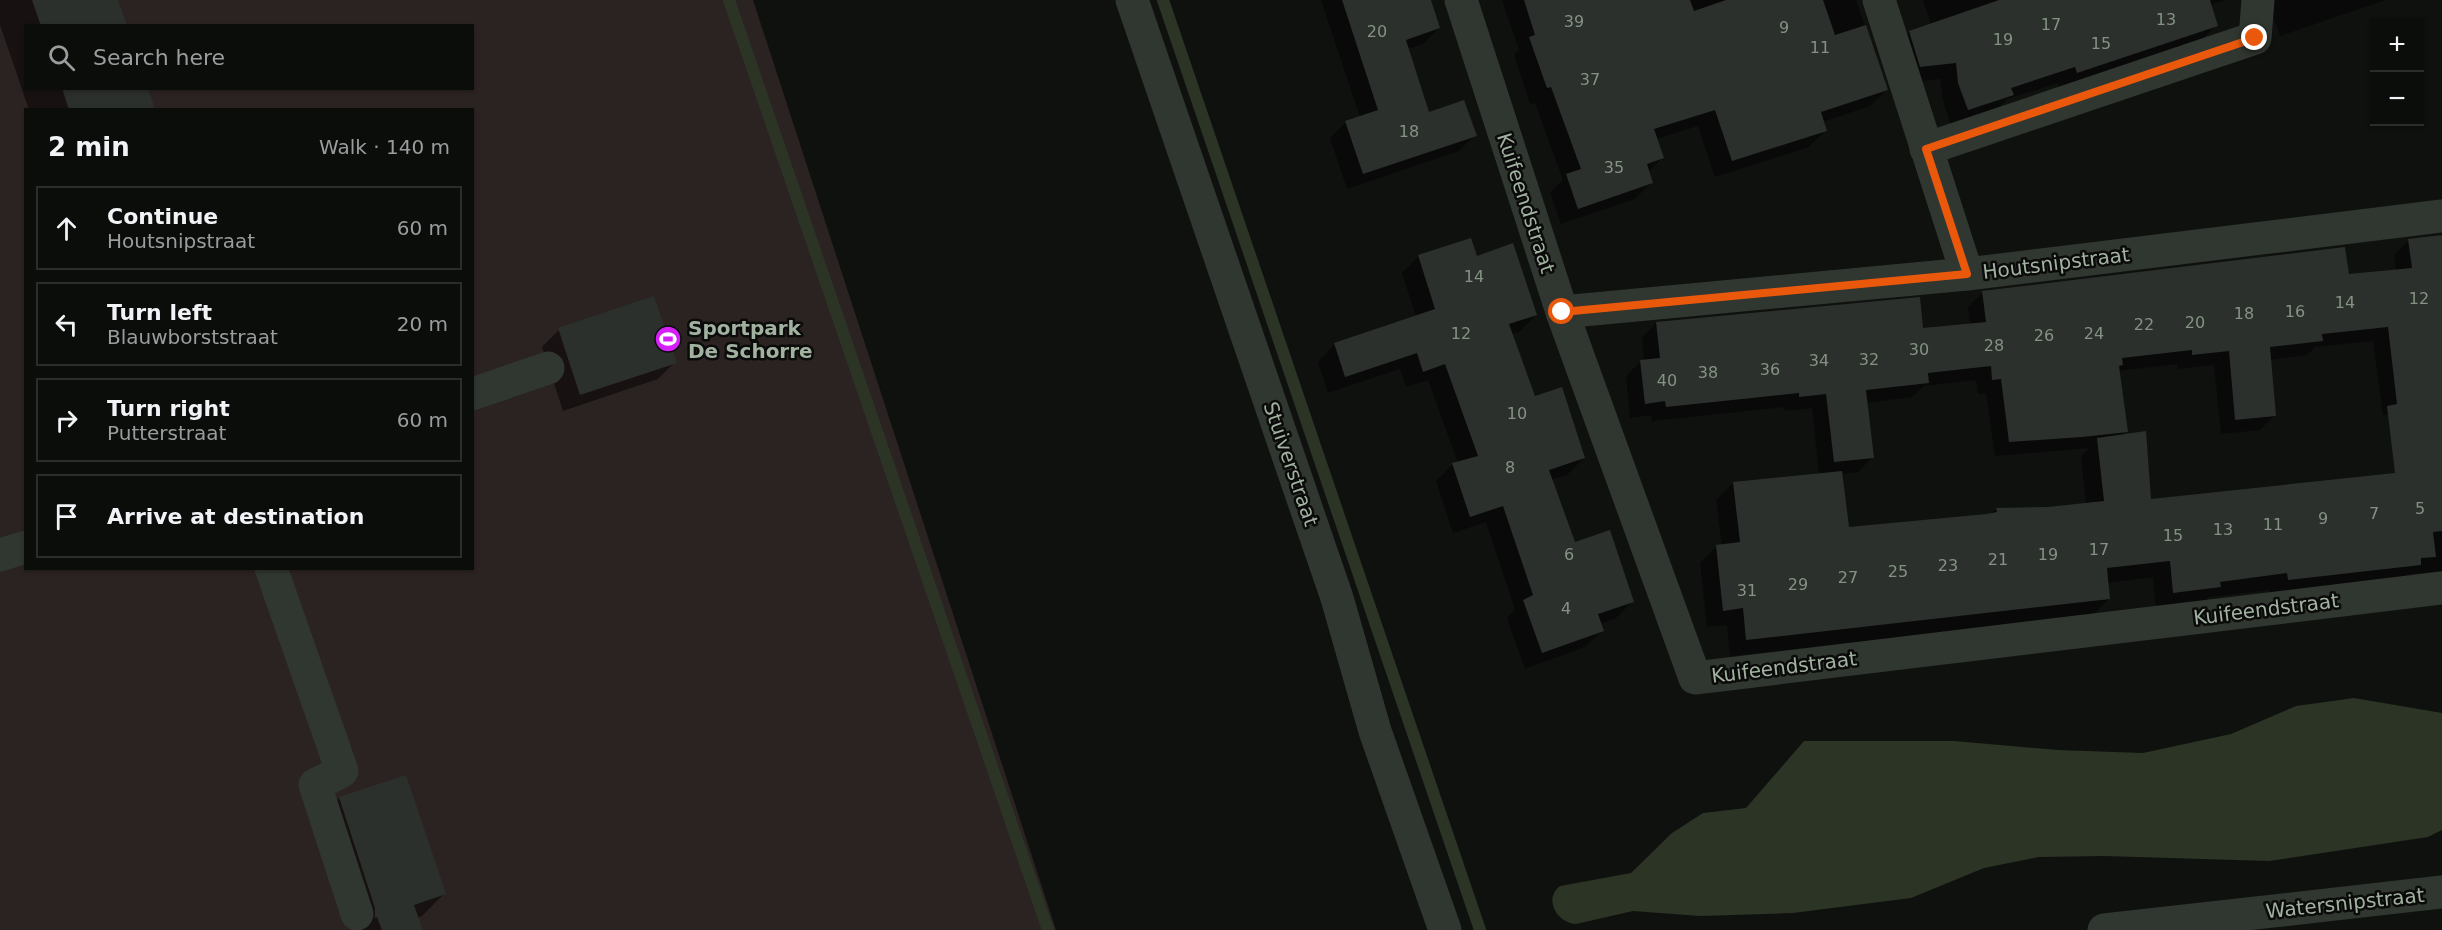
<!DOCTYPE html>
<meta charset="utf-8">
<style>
:root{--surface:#0b0d0b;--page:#141614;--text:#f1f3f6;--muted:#9a9c9d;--line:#2b2d2c}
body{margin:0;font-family:"DejaVu Sans",sans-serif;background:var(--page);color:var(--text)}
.controls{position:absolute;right:18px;top:18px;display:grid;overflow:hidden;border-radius:0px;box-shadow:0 2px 4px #0004}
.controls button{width:54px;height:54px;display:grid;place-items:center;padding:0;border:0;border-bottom:2px solid var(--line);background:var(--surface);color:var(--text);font:30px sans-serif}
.stop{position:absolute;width:18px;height:18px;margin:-14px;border:4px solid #ea580c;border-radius:50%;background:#fff}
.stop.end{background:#ea580c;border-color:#fff;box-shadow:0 2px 6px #0008}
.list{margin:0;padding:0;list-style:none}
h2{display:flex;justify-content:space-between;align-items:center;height:78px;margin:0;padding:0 24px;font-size:26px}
h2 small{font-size:20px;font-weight:400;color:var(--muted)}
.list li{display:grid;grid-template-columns:39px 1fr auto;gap:18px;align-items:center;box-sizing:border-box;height:84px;margin:0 12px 12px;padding:0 12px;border:2px solid var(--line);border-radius:0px}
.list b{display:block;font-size:22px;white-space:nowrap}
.list p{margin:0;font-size:20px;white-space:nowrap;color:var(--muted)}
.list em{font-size:20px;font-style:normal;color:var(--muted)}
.icon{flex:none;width:33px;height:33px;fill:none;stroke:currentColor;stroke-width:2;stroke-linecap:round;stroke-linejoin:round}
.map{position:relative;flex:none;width:2442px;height:930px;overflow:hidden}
.search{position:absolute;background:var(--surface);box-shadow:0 2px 4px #0004;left:24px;top:24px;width:450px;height:66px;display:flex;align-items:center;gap:15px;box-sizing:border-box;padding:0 21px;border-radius:0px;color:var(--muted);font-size:22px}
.panel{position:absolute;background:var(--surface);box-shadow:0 2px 4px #0004;left:24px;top:108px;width:450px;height:462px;border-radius:0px}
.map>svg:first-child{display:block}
.green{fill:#2b2321;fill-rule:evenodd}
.water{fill:#2b3425}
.shadow{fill:#0007;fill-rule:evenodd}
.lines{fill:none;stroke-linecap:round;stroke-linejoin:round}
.stream{stroke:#2b3425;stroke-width:12}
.building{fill:#2c302d}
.minor{stroke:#303630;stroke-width:33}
.route{stroke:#ea580c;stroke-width:8}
.labels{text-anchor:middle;stroke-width:5;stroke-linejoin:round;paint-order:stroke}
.number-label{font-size:16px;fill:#849283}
.street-label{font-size:20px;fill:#a2b2a0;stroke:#0a0b0a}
.poi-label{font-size:20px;font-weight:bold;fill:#a2b2a0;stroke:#0a0b0a;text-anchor:start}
</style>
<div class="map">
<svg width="2442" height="930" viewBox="0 0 2442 930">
<rect width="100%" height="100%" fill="#0f110f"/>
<!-- green -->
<path class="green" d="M0,0H753L1056,930H0ZM26,26H472V88H26ZM26,110H472V568H26Z"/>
<!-- water -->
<path class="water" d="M2354,698L2442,713V830L2428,837L2269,861L2104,856L2039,857L1984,868L1911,898L1793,913L1700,916L1633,911L1576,924C1557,923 1543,899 1560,886L1631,873L1672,833L1703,813L1746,808L1804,741H1954L2058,750L2143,753L2231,734L2296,706Z"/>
<!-- shadow -->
<g class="shadow">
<polygon points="0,0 116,0 125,26 26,26 26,88 146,88 154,110 29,110 0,25"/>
<polygon points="1321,0 1429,0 1439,28 1423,44 1407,49 1428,114 1475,135 1459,151 1347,189 1330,138 1346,122 1360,117"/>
<polygon points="1502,0 1856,0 1887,90 1870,106 1822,122 1825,131 1809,147 1715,177 1698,126 1656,139 1662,158 1648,172 1651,183 1635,199 1561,224 1550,192 1563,180 1535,103 1530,104 1514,55 1519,50"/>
<polygon points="1923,0 2225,0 2210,5 2216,25 2200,42 2060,89 2058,83 2007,99 1996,111 1951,126 1943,100 1940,79 1904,83 1893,48 1909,32 1931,24"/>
<polygon points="2267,0 2386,0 2280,36"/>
<path d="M2442,235V343L2413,412L2383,415L2373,341L2315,347L2307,355L2270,360L2275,415L2260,430L2221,434L2214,365L2178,369L2177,364L2118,371L2126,431L2121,436L2149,500L2442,470V571L2410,574L2403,581L2271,596L2270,590L2209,597L2202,604L2156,609L2153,577L2107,583L2109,599L2092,616L1730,656L1727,625L1707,627L1700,563L1717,546H1722L1716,500L1733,483L1819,475L1812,408L1785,411L1784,407L1652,421L1651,415L1630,418L1626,376L1641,361H1644L1642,338L1656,323L1921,330L1970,325L1968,307L1983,292L2347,276L2396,271L2394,255L2409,240ZM1976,380L1978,394L1986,393L1995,456L2090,448L2081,456L2086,504L2048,508L1996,509L1990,515L1848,529L1841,474L1858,472L1872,458L1866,403L1912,397L1924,386Z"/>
<polygon points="1419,256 1476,258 1536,315 1519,332 1511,334 1534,398 1584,458 1567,475 1551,480 1574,544 1633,601 1616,618 1600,624 1602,631 1585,647 1525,669 1507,618 1515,609 1486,522 1453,533 1436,481 1452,465 1458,463 1428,380 1406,387 1400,369 1328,393 1318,362 1334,345 1416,317 1402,273"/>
<polygon points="559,330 675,362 658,379 563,411 542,347"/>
<polygon points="339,798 444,894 422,916 417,918 421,930 353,930 317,821"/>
</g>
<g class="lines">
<!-- stream -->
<g class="stream">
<polyline points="729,0 1048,930"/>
<polyline points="1163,0 1480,930"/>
</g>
</g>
<!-- building -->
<g class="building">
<polygon points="32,0 118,0 127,26 41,26"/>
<polygon points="1342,0 1431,0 1440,28 1406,40 1429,112 1464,100 1477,136 1363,174 1345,121 1378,110"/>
<polygon points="1524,0 1690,0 1694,11 1726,0 1823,0 1835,35 1866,25 1888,90 1821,112 1827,131 1732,161 1715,110 1654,129 1664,158 1647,164 1653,183 1578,209 1566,174 1581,169 1551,87 1547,88 1536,57 1529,37 1535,35"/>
<polygon points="1999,0 2210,0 2218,26 2077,73 2075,67 2011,88 2014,95 1968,110 1958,83 1956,63 1920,67 1909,31"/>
<polygon points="62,88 148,88 155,110 69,110"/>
<polygon points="2442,235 2442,531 2433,532 2436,557 2421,558 2421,565 2288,580 2287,573 2220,582 2221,587 2173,593 2170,561 2107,568 2110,599 1746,640 1743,608 1723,611 1716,545 1740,542 1733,482 1842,471 1849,527 1987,514 1997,512 1996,508 2048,507 2104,501 2097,438 2146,431 2151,499 2395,473 2387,406 2397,404 2388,327 2322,334 2323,341 2270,347 2276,416 2235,420 2229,351 2192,355 2192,350 2122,358 2123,365 2119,366 2128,432 2082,437 2009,442 2001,379 1992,380 1991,366 1928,373 1929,383 1866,390 1874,458 1834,462 1826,394 1799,397 1799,393 1666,407 1665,401 1645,404 1640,360 1660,358 1656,322 1920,297 1923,328 1986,322 1982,291 2345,247 2349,274 2412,268 2408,239"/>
<polygon points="1471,238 1477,256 1513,243 1537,315 1509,324 1535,396 1562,387 1585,458 1549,470 1575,542 1610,530 1634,602 1598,614 1604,631 1542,653 1523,600 1533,595 1503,506 1470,517 1452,463 1478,456 1445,364 1423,372 1417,353 1345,377 1334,343 1435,309 1418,255"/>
<polygon points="654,296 677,363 580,395 558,328"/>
<polygon points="406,775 446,894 414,905 423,930 382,930 377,917 375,918 375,908 339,797"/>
</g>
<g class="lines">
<!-- minor -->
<g class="minor">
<polyline points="1132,0 1337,598 1375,731 1445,930"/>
<polyline points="1461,0 1562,312 1695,678 2442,588"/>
<polyline points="1879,0 1967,274"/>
<polyline points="1926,149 2255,38 2258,0"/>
<polyline points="1562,312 1967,274 2442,216"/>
<polyline points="472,394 548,368"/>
<polyline points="0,555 26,547"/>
<polyline points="271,568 342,771 315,785 357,914"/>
<polyline points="2104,930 2442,892"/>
</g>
</g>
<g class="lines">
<!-- route -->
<polyline class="route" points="1562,312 1967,274 1926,149 2255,38"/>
</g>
<!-- icons -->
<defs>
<symbol id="stadium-disc" viewBox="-11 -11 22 22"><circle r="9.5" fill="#d520f8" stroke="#0a0b0a"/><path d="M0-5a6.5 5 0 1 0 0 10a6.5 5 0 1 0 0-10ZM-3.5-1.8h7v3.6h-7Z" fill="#fff"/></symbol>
</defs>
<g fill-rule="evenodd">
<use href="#stadium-disc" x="653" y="324" width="30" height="30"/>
</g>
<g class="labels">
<!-- number labels -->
<g class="number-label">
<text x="2166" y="25">13</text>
<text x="1574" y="27">39</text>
<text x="2051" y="30">17</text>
<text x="1784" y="33">9</text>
<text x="1377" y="37">20</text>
<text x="2003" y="45">19</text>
<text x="2101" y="49">15</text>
<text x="1820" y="53">11</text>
<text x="1590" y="85">37</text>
<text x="1409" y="137">18</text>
<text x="1614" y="173">35</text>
<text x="1474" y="282">14</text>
<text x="2419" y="304">12</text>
<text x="2345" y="308">14</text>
<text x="2295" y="317">16</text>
<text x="2244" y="319">18</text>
<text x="2195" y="328">20</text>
<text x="2144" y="330">22</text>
<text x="1461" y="339">12</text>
<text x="2094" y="339">24</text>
<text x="2044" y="341">26</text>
<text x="1994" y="351">28</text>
<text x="1919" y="355">30</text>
<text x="1869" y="365">32</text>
<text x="1819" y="366">34</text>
<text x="1770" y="375">36</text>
<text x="1708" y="378">38</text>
<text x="1667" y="386">40</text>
<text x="1517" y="419">10</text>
<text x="1510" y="473">8</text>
<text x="2420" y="514">5</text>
<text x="2374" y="519">7</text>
<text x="2323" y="524">9</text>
<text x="2273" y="530">11</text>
<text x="2223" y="535">13</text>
<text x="2173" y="541">15</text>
<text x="2099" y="555">17</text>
<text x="1569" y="560">6</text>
<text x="2048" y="560">19</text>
<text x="1998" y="565">21</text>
<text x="1948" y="571">23</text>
<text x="1898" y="577">25</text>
<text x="1848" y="583">27</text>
<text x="1798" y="590">29</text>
<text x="1747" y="596">31</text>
<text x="1566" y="614">4</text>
</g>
<!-- street labels -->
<g class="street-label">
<text transform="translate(1526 203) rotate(72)" y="7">Kuifeendstraat</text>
<text transform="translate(2056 263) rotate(-7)" y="7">Houtsnipstraat</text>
<text transform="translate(1291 464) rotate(71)" y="7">Stuiverstraat</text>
<text transform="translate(2266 609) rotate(-7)" y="7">Kuifeendstraat</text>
<text transform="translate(1784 667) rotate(-7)" y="7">Kuifeendstraat</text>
<text transform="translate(2345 903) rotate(-6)" y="7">Watersnipstraat</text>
</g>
<!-- poi labels -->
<g class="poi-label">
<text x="688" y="335">Sportpark<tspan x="688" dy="23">De Schorre</tspan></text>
</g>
</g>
</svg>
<div class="controls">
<button>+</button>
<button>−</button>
</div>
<div class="stop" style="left:1562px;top:312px"></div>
<div class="stop end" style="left:2255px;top:38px"></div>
<div class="search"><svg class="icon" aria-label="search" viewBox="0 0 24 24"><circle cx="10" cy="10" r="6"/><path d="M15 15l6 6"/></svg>Search here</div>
<section class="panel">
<h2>2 min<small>Walk · 140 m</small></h2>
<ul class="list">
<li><svg class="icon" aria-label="ahead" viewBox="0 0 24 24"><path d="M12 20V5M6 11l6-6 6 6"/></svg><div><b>Continue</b><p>Houtsnipstraat</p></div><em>60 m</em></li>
<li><svg class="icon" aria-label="left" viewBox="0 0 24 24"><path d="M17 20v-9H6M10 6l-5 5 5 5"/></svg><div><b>Turn left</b><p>Blauwborststraat</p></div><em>20 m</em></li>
<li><svg class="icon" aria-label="right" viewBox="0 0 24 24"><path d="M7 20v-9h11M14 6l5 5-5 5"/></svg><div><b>Turn right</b><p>Putterstraat</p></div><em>60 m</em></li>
<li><svg class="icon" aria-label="arrive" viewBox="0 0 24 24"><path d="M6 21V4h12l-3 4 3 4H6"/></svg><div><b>Arrive at destination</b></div></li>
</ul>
</section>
</div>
